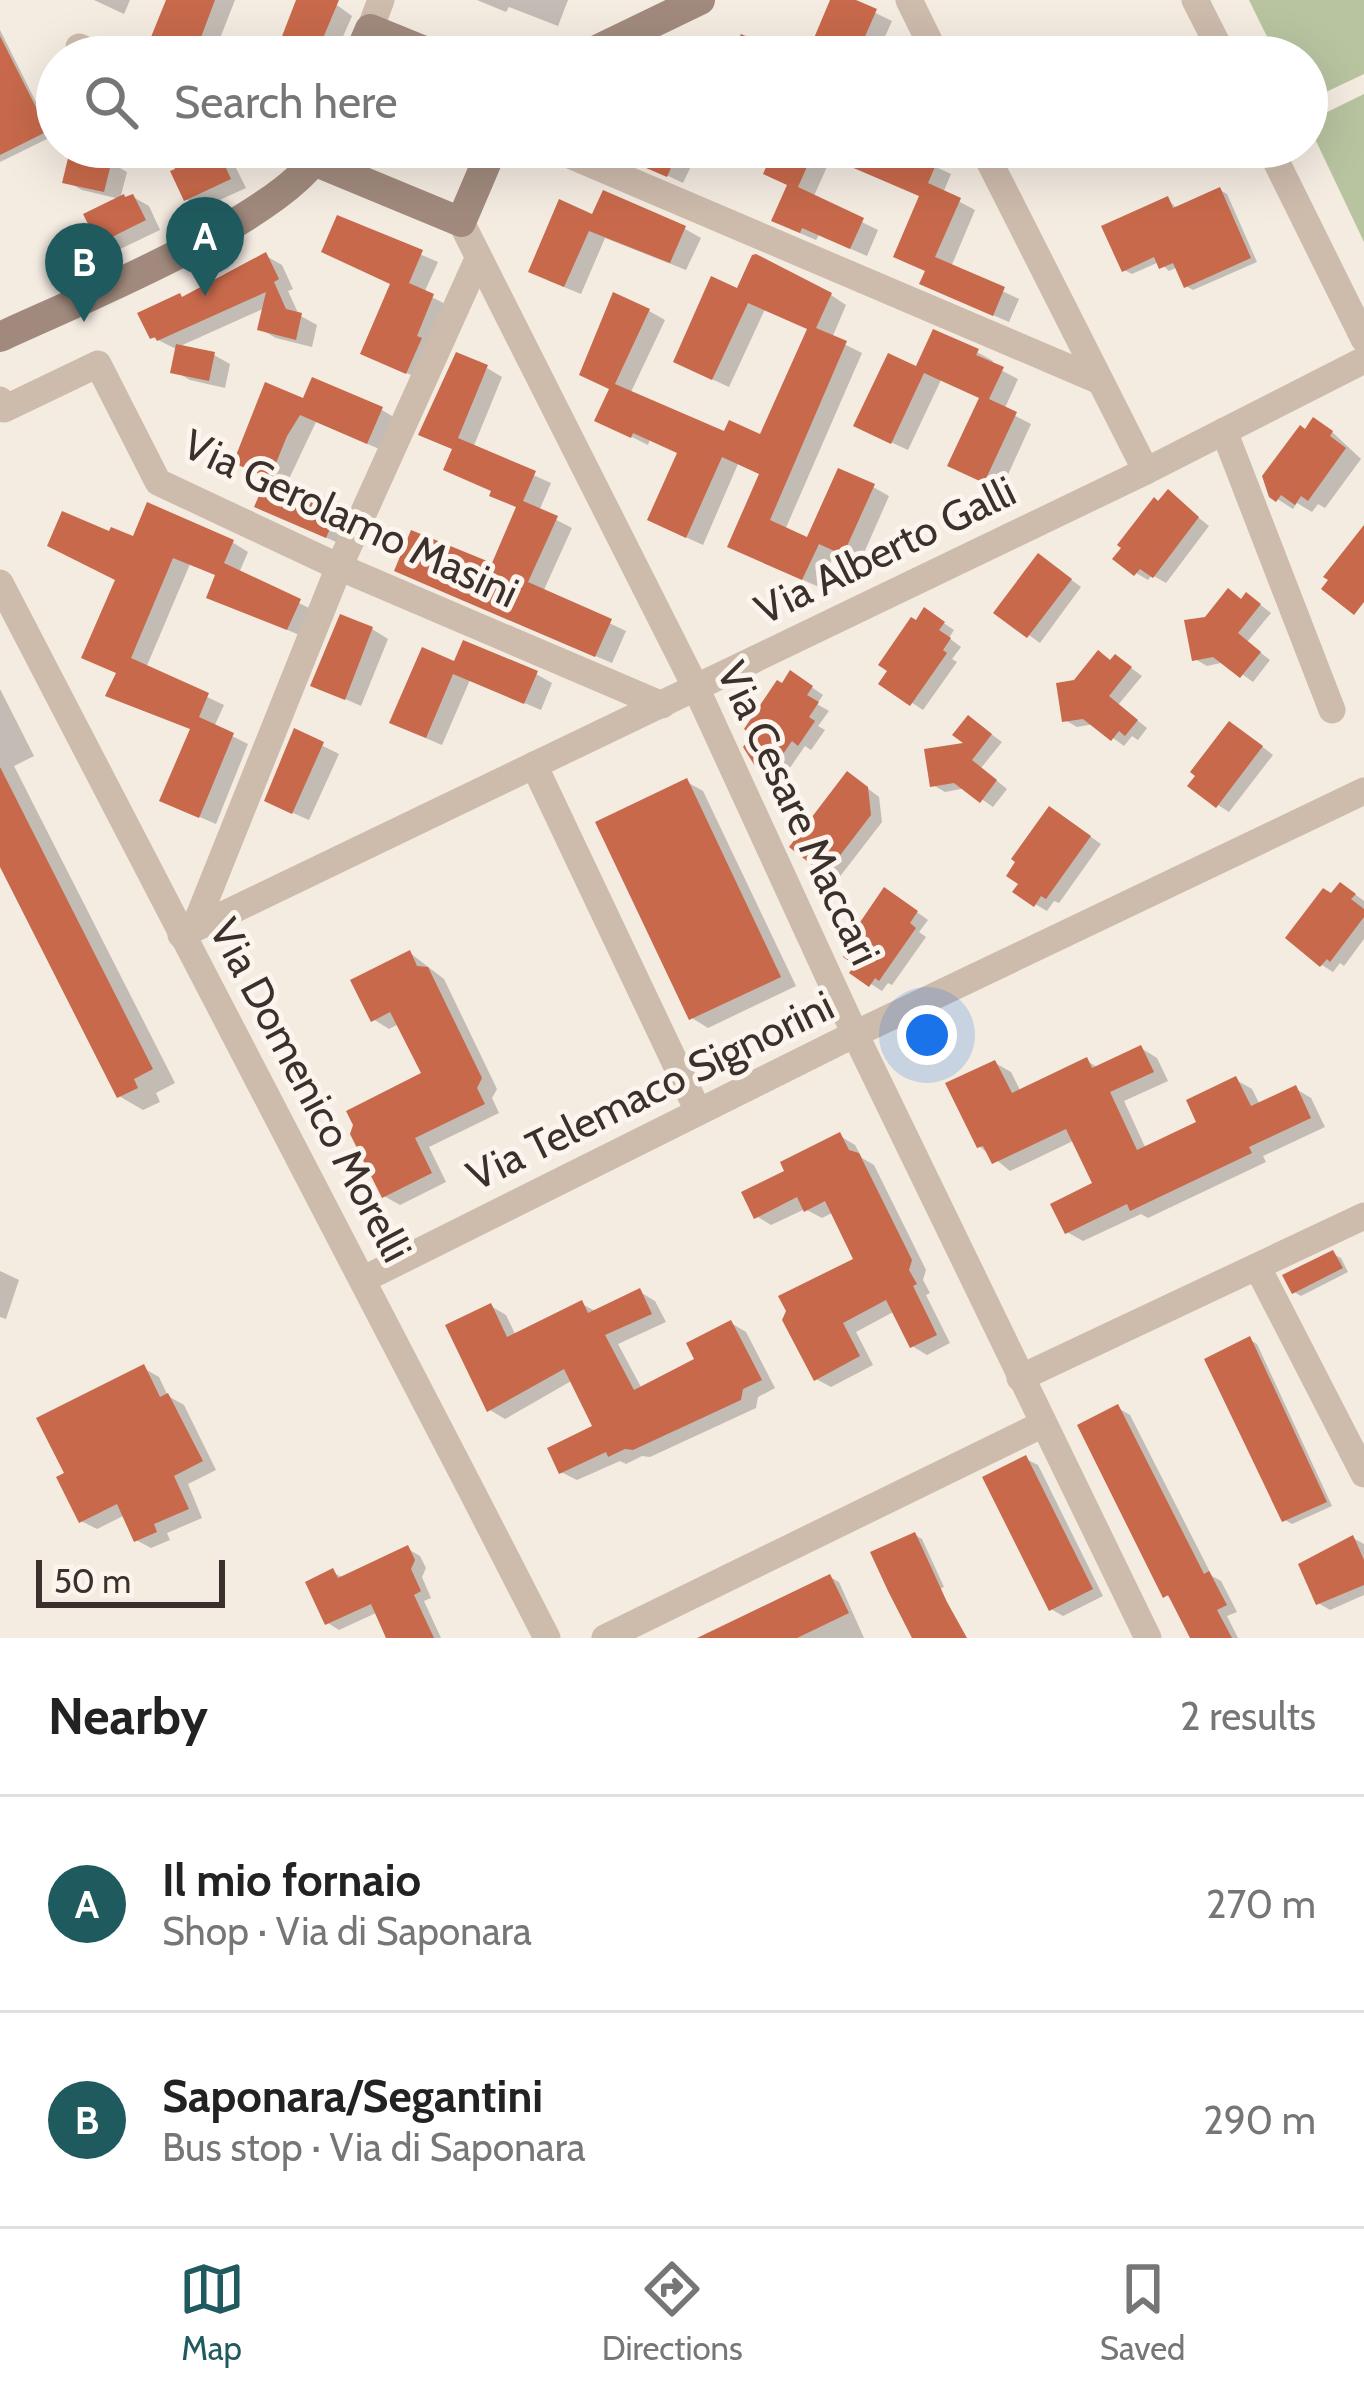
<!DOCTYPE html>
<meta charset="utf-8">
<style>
:root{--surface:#fff;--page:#f6f6f6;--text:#222;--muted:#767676;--line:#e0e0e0;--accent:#1f5a5e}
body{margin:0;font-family:Cabin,sans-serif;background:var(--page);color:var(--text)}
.scale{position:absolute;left:36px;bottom:30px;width:189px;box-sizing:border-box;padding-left:12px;border:6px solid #3b302b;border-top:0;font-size:33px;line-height:42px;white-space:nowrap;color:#3b302b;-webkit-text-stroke:9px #fbf5ee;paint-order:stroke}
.you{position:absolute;left:927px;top:1035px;width:42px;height:42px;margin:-30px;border:9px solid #fff;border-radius:50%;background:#1a73e8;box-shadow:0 0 0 18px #1a73e833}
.badge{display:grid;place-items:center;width:78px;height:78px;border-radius:50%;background:var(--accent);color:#fff;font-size:39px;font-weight:700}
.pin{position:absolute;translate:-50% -99px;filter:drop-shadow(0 3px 6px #0008)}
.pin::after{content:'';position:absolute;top:63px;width:42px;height:36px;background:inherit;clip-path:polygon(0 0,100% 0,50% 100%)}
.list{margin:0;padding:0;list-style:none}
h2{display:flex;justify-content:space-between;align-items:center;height:156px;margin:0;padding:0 48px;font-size:51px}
h2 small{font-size:39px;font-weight:400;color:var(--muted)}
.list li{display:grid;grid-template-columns:78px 1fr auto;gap:36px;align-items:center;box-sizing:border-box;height:216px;padding:0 48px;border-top:3px solid var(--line)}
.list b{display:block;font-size:45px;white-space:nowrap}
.list p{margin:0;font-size:39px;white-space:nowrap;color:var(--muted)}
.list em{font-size:39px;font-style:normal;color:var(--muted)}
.icon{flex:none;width:66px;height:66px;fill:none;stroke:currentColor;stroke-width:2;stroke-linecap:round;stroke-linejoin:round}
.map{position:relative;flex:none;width:1364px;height:1638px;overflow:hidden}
.search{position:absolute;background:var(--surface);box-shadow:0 12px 48px #0002;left:36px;right:36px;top:36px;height:132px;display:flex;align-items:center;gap:30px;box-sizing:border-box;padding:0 42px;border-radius:66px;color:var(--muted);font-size:45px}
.sheet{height:588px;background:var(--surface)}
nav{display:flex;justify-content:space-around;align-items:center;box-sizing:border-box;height:168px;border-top:3px solid var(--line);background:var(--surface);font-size:33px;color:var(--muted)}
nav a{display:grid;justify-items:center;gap:6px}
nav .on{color:var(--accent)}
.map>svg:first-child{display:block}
.green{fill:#b8c4a0}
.shadow{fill:#0003}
.building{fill:#c8694b}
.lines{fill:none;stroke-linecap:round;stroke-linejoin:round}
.street{stroke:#cdbbac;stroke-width:27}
.secondary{stroke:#a18a7d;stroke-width:30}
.labels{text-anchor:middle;stroke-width:10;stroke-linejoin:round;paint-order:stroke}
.street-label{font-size:42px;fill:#3b302b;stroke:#fbf5ee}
</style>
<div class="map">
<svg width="1364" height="1638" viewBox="0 0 1364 1638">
<rect width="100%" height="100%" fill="#f4ebe1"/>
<!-- green -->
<g class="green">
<polygon points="1249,0 1364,0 1364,74 1307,101 1307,57 1277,57"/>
<polygon points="1364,94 1364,242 1307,122"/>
</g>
<!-- shadow -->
<g class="shadow">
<polygon points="94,0 130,0 124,14"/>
<polygon points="170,0 235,0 215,51 228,57 189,57"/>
<polygon points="299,0 330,0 352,16 334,57 276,57"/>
<polygon points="477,0 476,0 568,0 558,26 509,7 506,12"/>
<polygon points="834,0 849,0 892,21 876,57 809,57"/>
<polygon points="0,30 53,136 0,162"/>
<polygon points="166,147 208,147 207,151 235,166 246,188 202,208 186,199 179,170"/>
<polygon points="607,147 700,147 683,183"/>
<polygon points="778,147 893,147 951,174 943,193 975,210 951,267 1019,299 1009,322 939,292 928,272 922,197 831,158 813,198 878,230 867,256 819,235 816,240 790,229 790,185"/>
<polygon points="1038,147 1064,147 1047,155"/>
<polygon points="111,163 127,172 120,199 82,190 66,181"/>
<polygon points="1220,190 1227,194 1257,262 1193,290 1186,286 1178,267 1169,271 1159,262 1132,274 1124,270 1168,199 1177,209"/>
<polygon points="133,197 149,206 160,230 116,251 100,241"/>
<polygon points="594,218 685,229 701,238 686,270 605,238 581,294 547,280"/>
<polygon points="338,219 438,262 424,293 449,306 423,380 380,362 393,284"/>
<polygon points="266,256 282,265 293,289 288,291 299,315 317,325 312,347 276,338 260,329 265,308 178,347 214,355 230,364 225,388 190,380 174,371 178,350 152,337 185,299"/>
<polygon points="739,292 831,295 846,305 832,338 862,353 785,530 809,541 873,487 889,496 860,562 836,551 819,587 747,555 762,475 738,464 703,545 666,528 680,453 650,439 648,445 598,420 649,311 665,320 630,394 725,435 761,438 810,329 765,309 729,387 692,370"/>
<polygon points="977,352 993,361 991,365 1018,379 1004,410 1031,424 1001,490 967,474 982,398 941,380 908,450 873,434 918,370"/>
<polygon points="487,368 502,377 473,448 551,483 539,511 572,528 543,592 626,631 612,663 413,579 493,567 519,508 492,495 494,491 455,450 438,443"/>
<polygon points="305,402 382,410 397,419 384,451 316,422 287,483 356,515 343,545 274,515 269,478 253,471"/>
<polygon points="1330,430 1361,459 1325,508 1318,504 1312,512 1297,503 1293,509 1271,495"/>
<polygon points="1168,493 1209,526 1166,583 1152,575 1148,580 1136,573"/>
<polygon points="134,540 232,542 248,552 239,573 315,611 304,637 209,596 218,576 190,564 146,668 224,705 214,727 248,744 216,824 179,808 193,730 109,695 118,674"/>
<polygon points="1050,564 1081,587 1040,643 997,612"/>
<polygon points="1258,603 1271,613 1247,642 1270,660 1253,682 1225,662 1207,666 1195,659 1207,619"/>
<polygon points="936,618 954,630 949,638 961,647 952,659 957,662 923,710 882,683"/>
<polygon points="372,629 388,639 361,706 314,685"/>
<polygon points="1112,662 1127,665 1142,676 1118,705 1147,728 1138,740 1132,736 1124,746 1094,724 1077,727 1065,720 1075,683"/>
<polygon points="456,665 536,674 552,683 541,710 470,680 442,745 409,731"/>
<polygon points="803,681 823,695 817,704 829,711 818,726 825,730 811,750 805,746 787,772 773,763 768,770 757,764 747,747"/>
<polygon points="0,689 34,756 14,766 175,1083 156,1093 160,1102 143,1110 119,1096 0,861"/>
<polygon points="980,726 1002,742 981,768 1007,789 993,807 966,788 945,792 933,785 971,744"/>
<polygon points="1242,731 1273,755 1229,812 1218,805"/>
<polygon points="295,732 339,754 309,820 284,809"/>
<polygon points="687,782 703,791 796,986 708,1028 692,1018"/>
<polygon points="859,782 879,797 882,822 838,879 826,872"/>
<polygon points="1061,816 1101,844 1059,903 1054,901 1047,911 1035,904"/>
<polygon points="1352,892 1364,901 1364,939 1344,966 1340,963 1333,972 1322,965 1333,896"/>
<polygon points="897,898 928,920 919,932 926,937 892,985 888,983 882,991 871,984"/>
<polygon points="410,953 444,979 497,1089 492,1098 499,1113 429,1147 446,1182 400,1205 384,1196 425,1075 399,1024 389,1029 373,1019"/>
<polygon points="1141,1048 1157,1058 1168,1081 1124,1101 1146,1149 1200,1123 1236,1080 1252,1089 1260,1105 1296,1089 1311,1098 1325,1127 1263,1156 1266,1162 1148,1218 1141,1214 1083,1241 1067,1232 1096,1185 1075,1140 1010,1171 979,1146 995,1063 1011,1072 1021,1092 1087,1061 1099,1068"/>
<polygon points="840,1136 855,1145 862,1158 874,1165 926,1270 923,1280 930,1293 926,1295 950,1343 927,1355 912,1346 895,1311 856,1332 873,1365 831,1387 816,1379 857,1260 834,1212 822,1218 805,1209 771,1225 756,1216 788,1172"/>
<polygon points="1333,1254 1341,1258 1348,1272 1301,1296 1294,1292"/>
<polygon points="0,1271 19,1280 6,1319 0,1317"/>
<polygon points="640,1292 655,1301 666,1322 618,1344 642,1389 698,1360 731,1323 746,1332 775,1388 758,1397 756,1408 650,1457 642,1456 626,1464 620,1461 577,1480 561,1472 596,1427 573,1380 505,1419 490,1410 491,1306 506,1315 516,1336 582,1304 597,1312"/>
<polygon points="1250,1340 1257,1344 1332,1506 1292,1524 1285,1520"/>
<polygon points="143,1368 159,1377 168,1396 184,1405 216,1470 188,1484 202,1518 167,1533 170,1540 151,1548 136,1540 125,1515 97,1529 81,1521"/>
<polygon points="1118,1408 1130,1415 1212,1576 1221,1581 1237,1612 1227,1616 1238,1638 1193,1638 1174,1600 1166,1595"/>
<polygon points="1026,1459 1038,1465 1103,1596 1063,1616 1051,1609"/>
<polygon points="915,1535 922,1539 944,1587 905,1605"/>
<polygon points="1353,1538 1364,1544 1364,1595 1330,1610 1318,1603"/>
<polygon points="408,1549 420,1556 426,1568 422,1577 431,1598 424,1601 441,1638 389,1638 378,1612 339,1630 328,1623 332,1572 344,1578"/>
<polygon points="830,1577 839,1582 864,1638 710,1638"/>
</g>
<!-- building -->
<g class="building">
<polygon points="166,0 215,0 194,56 151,37"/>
<polygon points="296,0 339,0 315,57 274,57"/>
<polygon points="830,0 856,0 877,9 856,57 806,57"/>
<polygon points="741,34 794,57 731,57"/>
<polygon points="0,36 48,131 0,155"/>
<polygon points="164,147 196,147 200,154 209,149 213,156 219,153 231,179 184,201 170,171 175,169"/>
<polygon points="639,147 680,147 667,177 632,162"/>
<polygon points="775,147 900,147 937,162 928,183 961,198 935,257 1005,287 993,316 919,284 925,271 893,257 919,196 814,151 798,187 864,218 850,249 802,228 800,233 771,221 787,185 763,174"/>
<polygon points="70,150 112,160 104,192 62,183"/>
<polygon points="1220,187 1251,258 1184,288 1173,263 1159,269 1154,257 1122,272 1101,226 1168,196 1173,208"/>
<polygon points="603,190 686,226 670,263 589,231 564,287 528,272 559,199 592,214"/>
<polygon points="124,194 125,197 133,194 146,220 98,244 83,214"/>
<polygon points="337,215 423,250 409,283 434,294 417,336 422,338 406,374 360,354 390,284 321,252"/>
<polygon points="266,252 279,279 274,282 286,309 302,313 296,340 257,330 266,292 157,341 155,337 150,339 137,313 180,293 182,297"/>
<polygon points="756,254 832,293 816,328 847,341 770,520 807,537 838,468 875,484 843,555 819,544 802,580 727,547 759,474 722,457 686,538 647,520 677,453 633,433 631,438 594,421 609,389 579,375 613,292 650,309 615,384 724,431 729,420 760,434 807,329 748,303 712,380 673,362 711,276 737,288 752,255"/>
<polygon points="933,329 979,349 976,355 1004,367 989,399 1017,412 984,483 947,466 979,398 924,373 891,444 853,426 888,353 916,366"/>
<polygon points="176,344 215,352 209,381 170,373"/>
<polygon points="456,352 488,365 458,438 536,471 523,501 558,516 528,582 612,619 595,657 394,571 411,530 492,563 516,507 489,496 491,491 443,470 452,449 418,435"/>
<polygon points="312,377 383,407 367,444 300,415 287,436 272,473 341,503 326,538 254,507 267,477 233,463 265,382 303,398"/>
<polygon points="1313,417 1333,431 1330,436 1346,448 1308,501 1301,496 1295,505 1281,495 1276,502 1269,497 1262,476 1300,425 1305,429"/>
<polygon points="1168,489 1199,517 1153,578 1140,569 1134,576 1112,559 1121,548 1117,545 1154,497 1158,501"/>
<polygon points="147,502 234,540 224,563 301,599 287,630 206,598 215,575 173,558 131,658 209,693 199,717 234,733 199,818 159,801 190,729 105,696 116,673 81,658 115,580 47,546 62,511 109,531 111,527 133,536"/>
<polygon points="1364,525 1364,602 1354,615 1321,589 1328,580 1323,577"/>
<polygon points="1038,553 1072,579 1027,638 993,613"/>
<polygon points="1228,588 1241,599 1246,592 1261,604 1238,633 1261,652 1240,678 1213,657 1192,661 1184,620 1205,617"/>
<polygon points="924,607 945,622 939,630 951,638 943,650 947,653 910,706 878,684 887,671 878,665 911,617 916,620"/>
<polygon points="340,614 373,627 345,700 310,686"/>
<polygon points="463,640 538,671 524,704 453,674 426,738 389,723 422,647 454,661"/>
<polygon points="1098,650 1110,660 1115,654 1132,667 1109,696 1138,720 1125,736 1119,731 1111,741 1083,719 1062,722 1056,683 1074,680"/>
<polygon points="790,670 813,686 807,695 819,702 809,717 815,721 798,746 792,741 774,767 761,758 755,766 743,747 752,735 744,729 777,680 782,683"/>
<polygon points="968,715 992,734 972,760 997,780 980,803 954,783 930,787 924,749 963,743 952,735"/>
<polygon points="1229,721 1263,746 1216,808 1187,786 1195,776 1190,772"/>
<polygon points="294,728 324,742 292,814 264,801"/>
<polygon points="0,767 153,1069 134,1079 138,1088 117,1098 0,867"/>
<polygon points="847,771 868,787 871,815 825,875 789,847"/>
<polygon points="687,778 781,977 689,1020 595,822"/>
<polygon points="1049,806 1091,836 1046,899 1041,896 1034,907 1012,892 1018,884 1006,876 1015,862 1011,859"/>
<polygon points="1340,882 1356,894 1351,899 1364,909 1364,917 1330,962 1327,959 1320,967 1285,938 1323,888 1331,893"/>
<polygon points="884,887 918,911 910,923 916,928 879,981 875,978 869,987 849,973 855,965 843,957 852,943 848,940"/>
<polygon points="410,950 417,966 428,967 482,1078 477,1088 485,1104 415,1138 432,1173 382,1198 350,1134 353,1125 346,1111 421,1073 390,1012 371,1022 350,980"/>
<polygon points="1141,1045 1154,1072 1110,1092 1137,1150 1196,1122 1186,1100 1236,1076 1251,1106 1296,1085 1311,1118 1249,1147 1252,1153 1130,1211 1127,1204 1065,1234 1050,1204 1092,1183 1066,1129 992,1164 983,1146 977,1148 945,1083 995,1060 1012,1093 1087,1057 1092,1068"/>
<polygon points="840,1132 849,1150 859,1153 912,1260 909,1270 917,1284 913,1286 937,1335 910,1348 886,1300 843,1323 860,1356 814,1381 782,1320 786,1311 778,1296 853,1259 825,1201 804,1212 797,1197 754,1219 741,1192 784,1171 780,1162"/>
<polygon points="1333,1250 1343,1268 1292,1294 1282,1275"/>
<polygon points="640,1288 652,1314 605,1335 634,1390 694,1359 686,1343 731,1320 762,1380 743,1389 741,1400 633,1450 625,1449 608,1457 606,1452 559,1474 547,1448 592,1426 564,1369 487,1412 445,1325 491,1303 507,1337 582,1300 588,1313"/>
<polygon points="1250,1336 1327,1502 1282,1522 1204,1359"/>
<polygon points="144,1364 160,1397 168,1393 203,1461 174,1476 189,1509 154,1524 157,1532 134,1542 117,1504 79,1523 56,1477 64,1473 36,1418"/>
<polygon points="1118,1404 1204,1574 1209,1571 1227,1605 1217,1610 1232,1638 1190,1638 1168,1595 1163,1598 1077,1425"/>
<polygon points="1026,1455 1093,1589 1049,1611 982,1477"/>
<polygon points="915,1532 947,1602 967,1638 912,1638 888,1591 870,1552"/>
<polygon points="1353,1535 1364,1560 1364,1585 1316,1605 1298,1564"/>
<polygon points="408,1545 415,1560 411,1569 421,1591 414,1595 434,1638 386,1638 371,1604 325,1625 305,1582 333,1568 338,1578"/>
<polygon points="830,1574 849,1613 797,1638 697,1638"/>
</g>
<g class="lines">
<!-- street -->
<g class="street">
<polyline points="909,0 937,57"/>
<polyline points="1195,0 1224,57"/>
<polyline points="370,29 381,0"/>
<polyline points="79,47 102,57"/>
<polyline points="551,147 1100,381"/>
<polyline points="982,147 1146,471"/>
<polyline points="1269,147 1364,339"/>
<polyline points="461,222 696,688 855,1034 1148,1638"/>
<polyline points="0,400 4,409 98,364 158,482 339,567 662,705"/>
<polyline points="1224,431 1332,710"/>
<path d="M0,583C181,935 367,1285 547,1638"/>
<polyline points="534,765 698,1111"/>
<polyline points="195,926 339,567 478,259"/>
<polyline points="181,935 1146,471 1364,360"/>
<polyline points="1258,1268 1364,1474"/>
<polyline points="364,1279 855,1034 1364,791"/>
<polyline points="1020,1378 1364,1216"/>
<polyline points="605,1638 1043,1424"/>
</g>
<!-- secondary -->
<g class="secondary">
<polyline points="358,57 370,29 439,57"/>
<polyline points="582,57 700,0"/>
<polyline points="316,162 461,222 493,147"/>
<path d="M0,337C70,304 295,214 322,147"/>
</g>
</g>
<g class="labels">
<!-- street labels -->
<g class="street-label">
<text transform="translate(351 518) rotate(25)" y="15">Via Gerolamo Masini</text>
<text transform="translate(885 550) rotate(-26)" y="15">Via Alberto Galli</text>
<text transform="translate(799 813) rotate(65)" y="15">Via Cesare Maccari</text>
<text transform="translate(311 1090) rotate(62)" y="15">Via Domenico Morelli</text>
<text transform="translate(650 1090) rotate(-26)" y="15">Via Telemaco Signorini</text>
</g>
</g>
</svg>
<div class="scale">50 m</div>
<div class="you"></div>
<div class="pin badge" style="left:205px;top:296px">A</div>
<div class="pin badge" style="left:84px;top:322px">B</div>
<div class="search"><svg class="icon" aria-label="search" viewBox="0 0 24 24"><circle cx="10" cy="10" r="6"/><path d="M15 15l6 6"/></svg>Search here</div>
</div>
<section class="sheet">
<h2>Nearby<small>2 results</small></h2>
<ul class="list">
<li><span class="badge">A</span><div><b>Il mio fornaio</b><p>Shop · Via di Saponara</p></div><em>270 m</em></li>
<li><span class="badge">B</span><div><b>Saponara/Segantini</b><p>Bus stop · Via di Saponara</p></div><em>290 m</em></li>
</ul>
</section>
<nav>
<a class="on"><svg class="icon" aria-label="map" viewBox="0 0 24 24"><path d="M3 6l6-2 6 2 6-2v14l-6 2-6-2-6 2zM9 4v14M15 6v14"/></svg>Map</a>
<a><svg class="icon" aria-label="directions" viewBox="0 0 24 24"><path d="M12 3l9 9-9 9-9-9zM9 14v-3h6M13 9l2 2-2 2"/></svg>Directions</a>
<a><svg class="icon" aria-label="saved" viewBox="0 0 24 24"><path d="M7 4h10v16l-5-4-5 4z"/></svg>Saved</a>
</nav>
